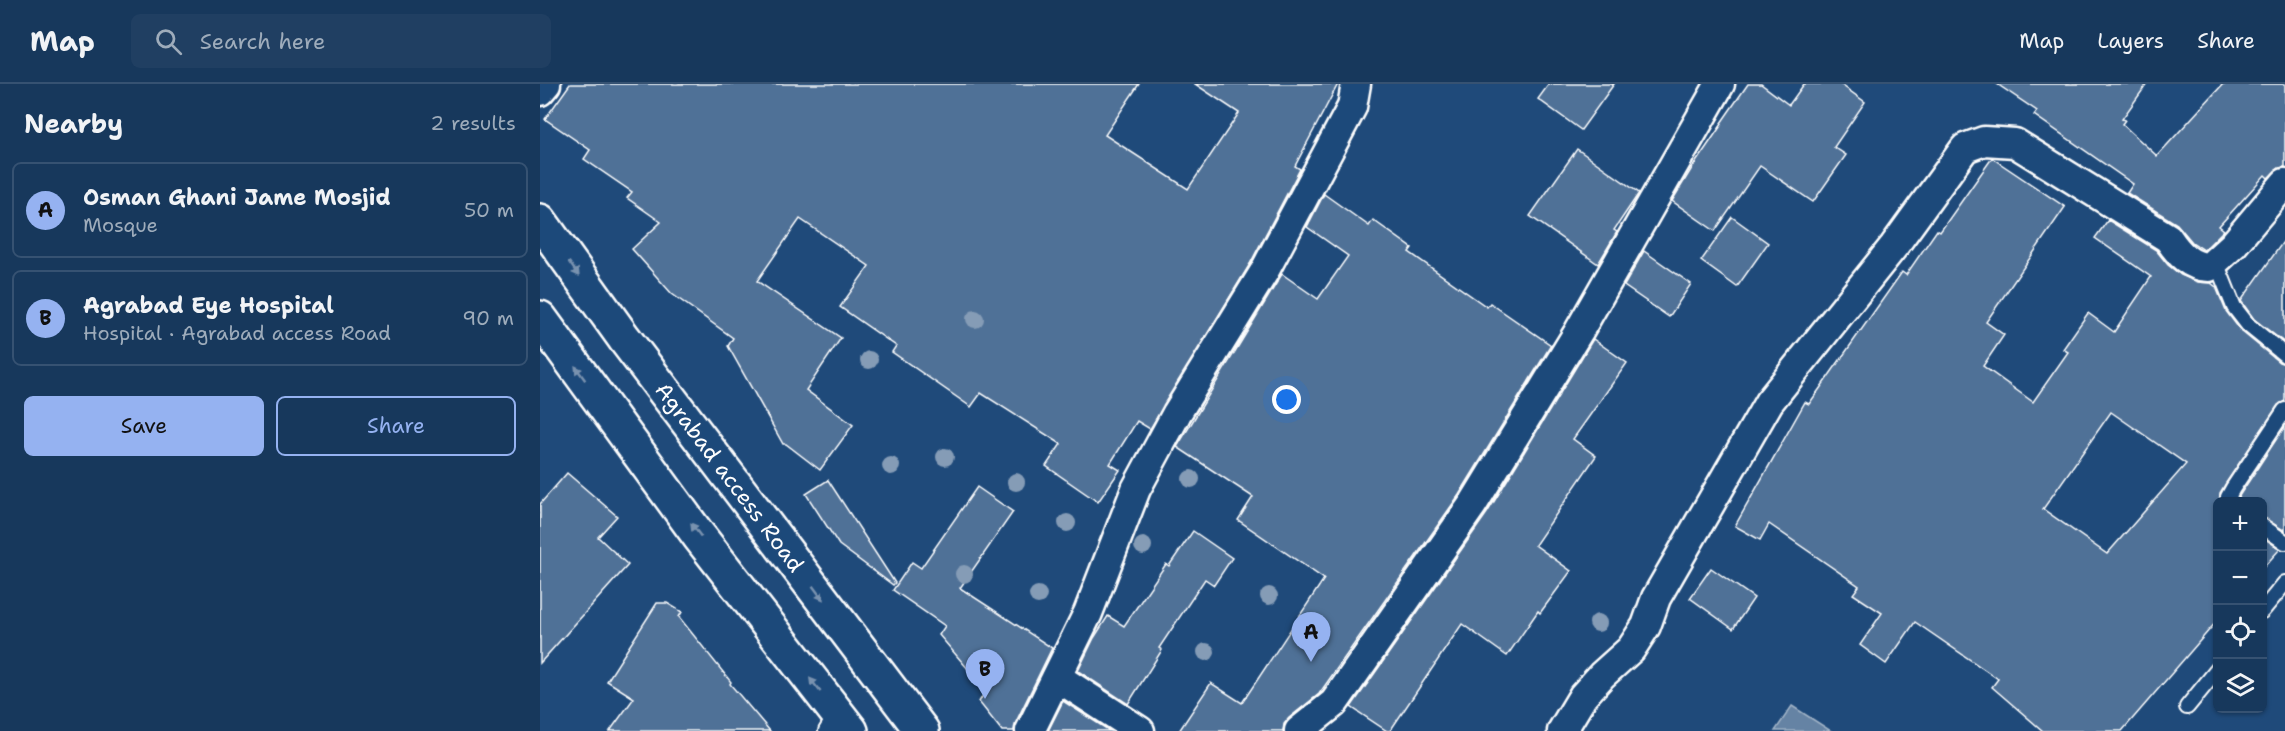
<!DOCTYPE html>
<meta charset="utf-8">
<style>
:root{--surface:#17385c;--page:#203f62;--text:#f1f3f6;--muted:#9eacbb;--line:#365272;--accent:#95b2f1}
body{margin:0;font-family:"Shantell Sans",sans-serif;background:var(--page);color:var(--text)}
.controls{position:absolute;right:18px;bottom:18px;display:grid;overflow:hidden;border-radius:9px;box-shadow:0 2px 4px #0004}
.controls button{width:54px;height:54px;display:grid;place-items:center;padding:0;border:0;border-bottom:2px solid var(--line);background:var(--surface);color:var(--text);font:30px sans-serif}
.you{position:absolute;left:747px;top:316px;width:21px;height:21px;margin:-15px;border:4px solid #fff;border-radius:50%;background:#1a73e8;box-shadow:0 0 0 9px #1a73e833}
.badge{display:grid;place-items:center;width:39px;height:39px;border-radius:50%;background:var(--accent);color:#111;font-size:20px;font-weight:700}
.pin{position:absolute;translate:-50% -50px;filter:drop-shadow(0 2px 3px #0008)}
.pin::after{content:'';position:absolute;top:32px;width:21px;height:18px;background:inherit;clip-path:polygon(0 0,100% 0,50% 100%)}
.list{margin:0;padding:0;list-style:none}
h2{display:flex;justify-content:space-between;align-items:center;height:78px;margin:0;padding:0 24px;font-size:26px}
h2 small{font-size:20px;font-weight:400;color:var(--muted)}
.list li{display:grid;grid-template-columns:39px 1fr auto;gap:18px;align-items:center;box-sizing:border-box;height:96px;margin:0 12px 12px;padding:0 12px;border:2px solid var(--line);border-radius:9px}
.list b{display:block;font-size:22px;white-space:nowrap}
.list p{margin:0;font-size:20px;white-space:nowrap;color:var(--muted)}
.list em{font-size:20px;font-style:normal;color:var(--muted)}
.actions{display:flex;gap:12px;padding:18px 24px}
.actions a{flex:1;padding:14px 0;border:2px solid var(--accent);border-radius:9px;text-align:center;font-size:21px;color:var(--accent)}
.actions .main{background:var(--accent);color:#111}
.icon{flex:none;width:33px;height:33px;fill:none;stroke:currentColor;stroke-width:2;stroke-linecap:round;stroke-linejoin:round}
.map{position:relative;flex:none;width:1745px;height:647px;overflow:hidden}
header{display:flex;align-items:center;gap:36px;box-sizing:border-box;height:84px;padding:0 30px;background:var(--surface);border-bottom:2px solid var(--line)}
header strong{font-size:28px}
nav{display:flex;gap:33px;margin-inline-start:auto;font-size:21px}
.search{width:420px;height:54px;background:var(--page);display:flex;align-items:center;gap:15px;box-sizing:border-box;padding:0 21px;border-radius:9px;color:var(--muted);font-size:22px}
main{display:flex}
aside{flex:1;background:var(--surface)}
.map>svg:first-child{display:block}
.water{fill:#6583a4;stroke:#a3b5c8;stroke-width:1.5}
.building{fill:#507197;stroke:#fff;stroke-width:1.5;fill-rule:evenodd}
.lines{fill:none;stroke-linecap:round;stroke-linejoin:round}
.service-casing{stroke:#fff;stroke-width:18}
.minor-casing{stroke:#fff;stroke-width:33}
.secondary-casing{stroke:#fff;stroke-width:38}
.service{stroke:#1f4a7a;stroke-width:14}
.minor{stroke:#1f4a7a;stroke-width:28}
.secondary{stroke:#1f4a7a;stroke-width:33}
.tree{fill:#859cb6}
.oneway{fill:#7992af}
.labels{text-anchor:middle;stroke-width:4.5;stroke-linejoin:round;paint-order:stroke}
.street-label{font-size:22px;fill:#fff;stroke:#1f4a7a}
</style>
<header>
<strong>Map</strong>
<div class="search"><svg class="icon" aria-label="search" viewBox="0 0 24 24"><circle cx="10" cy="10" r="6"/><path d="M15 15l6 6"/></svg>Search here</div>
<nav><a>Map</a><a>Layers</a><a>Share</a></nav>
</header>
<main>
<aside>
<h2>Nearby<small>2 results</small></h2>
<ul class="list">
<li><span class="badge">A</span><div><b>Osman Ghani Jame Mosjid</b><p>Mosque</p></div><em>50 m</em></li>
<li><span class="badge">B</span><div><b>Agrabad Eye Hospital</b><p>Hospital · Agrabad access Road</p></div><em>90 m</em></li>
</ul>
<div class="actions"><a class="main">Save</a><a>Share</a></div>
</aside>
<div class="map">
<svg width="1745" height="647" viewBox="0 0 1745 647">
<rect width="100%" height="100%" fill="#1f4a7a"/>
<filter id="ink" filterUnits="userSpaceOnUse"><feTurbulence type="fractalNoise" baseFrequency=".0167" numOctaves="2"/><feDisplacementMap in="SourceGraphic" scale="12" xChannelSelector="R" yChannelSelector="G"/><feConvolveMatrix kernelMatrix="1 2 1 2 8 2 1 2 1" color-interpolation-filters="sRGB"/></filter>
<g filter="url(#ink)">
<!-- water -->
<polygon class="water" points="1252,622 1291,647 1235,647"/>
<!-- building -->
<g class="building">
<polygon points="30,0 599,0 565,51 648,105 699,29 655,0 798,0 755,82 760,85 710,180 610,345 597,337 570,380 580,386 558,418 506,382 521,360 441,309 431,323 352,268 356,262 300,223 329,182 260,135 217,197 301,254 266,306 313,341 280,386 246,360 243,360 188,262 193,254 132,210 92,165 121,138 87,114 92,108 44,75 50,66 5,35"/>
<polygon points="1009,0 1074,0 1041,46 998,15"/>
<polygon points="1208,0 1221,0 1249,21 1264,0 1300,0 1325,18 1294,63 1306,71 1273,118 1220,82 1175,147 1132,117 1152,84 1182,40 1181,39"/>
<polygon points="1457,0 1607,0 1582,35 1585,36 1582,40 1617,72 1683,0 1745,0 1745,83 1739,84 1728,94 1725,91 1679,142 1684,146 1664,166 1652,158 1637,140 1587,109 1593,100 1494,31 1497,27"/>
<polygon points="1037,65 1099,109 1074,146 1077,148 1058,180 990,132"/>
<path d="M1452,74L1525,123L1446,238L1464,251L1443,282L1493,318L1528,268L1523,265L1548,229L1574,248L1611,193L1555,154L1568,136L1616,166L1628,181L1641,191L1658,198L1671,199L1676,203L1686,227L1701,247L1739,278L1745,280V317L1738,321L1686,399L1680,409V417H1677V537L1582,647H1503L1452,603L1458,595L1375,538L1346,580L1320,561L1342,529L1313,510L1319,502L1229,440L1220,456L1195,442L1265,318L1269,320L1362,188L1366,191L1397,146L1400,148ZM1571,328L1646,380L1567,470L1503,425Z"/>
<polygon points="784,110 829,142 833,136 872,164 869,168 947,223 950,219 1011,261 919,411 779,610 749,634 744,640 743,647 639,647 671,599 702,619 784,495 698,436 713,413 637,363 742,190 778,215 808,172 767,143"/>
<polygon points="1192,133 1228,159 1197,203 1161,177"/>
<polygon points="1745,155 1745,259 1714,235 1701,217"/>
<polygon points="1104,167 1151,200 1129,233 1084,202"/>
<polygon points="1053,255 1087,279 1033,355 1056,372 995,461 1031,487 1000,529 998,527 967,572 922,540 850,647 847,647 811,623 947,429"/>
<polygon points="1745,342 1745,447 1722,433 1722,417 1701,417 1699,412"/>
<polygon points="27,389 77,432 58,453 88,481 0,579 0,420"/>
<polygon points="288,396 355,499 353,501 299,461 266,410"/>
<polygon points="437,403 473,428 420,504 512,564 475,640 474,647 462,647 439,618 446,606 399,551 405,542 353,506 372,478 381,484"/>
<polygon points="653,447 692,474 674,501 665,495 619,564 622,566 588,620 538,587 554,554 568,532 584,542 626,480 629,482"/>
<polygon points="1722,453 1740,465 1722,485"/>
<polygon points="1171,484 1214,514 1193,545 1150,514"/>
<polygon points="117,519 127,519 142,528 139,533 191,598 190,600 230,647 70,647 94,614 67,597"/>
<polygon points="523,617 570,647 508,647"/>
</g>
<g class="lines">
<defs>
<g id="service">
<polyline points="1676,178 1694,223 1708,241 1745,271"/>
<polyline points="1692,418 1688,413 1693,404 1745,326"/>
<polyline points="1722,442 1745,458"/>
<polyline points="1722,527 1745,499"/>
<polyline points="1647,623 1678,585"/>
<polyline points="286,647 297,629"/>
</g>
<g id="minor">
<polyline points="0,7 6,0"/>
<polyline points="517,593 600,647"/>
<polyline points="490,647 548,529 596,405 637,329 724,188 812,23 816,0"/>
<polyline points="759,647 794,619 933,420 1039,247 1180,0"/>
<path d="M1022,647L1043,612L1062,591L1091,565L1106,542L1116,514L1229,318L1354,162L1425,64L1444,57L1475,59L1628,154C1638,169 1650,183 1669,183L1693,161L1745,99"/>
</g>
<g id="secondary">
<polyline points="0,137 84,254 382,647"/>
<polyline points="0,234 159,452 311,647"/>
</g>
</defs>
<!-- service casing -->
<use href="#service" class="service-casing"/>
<!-- minor casing -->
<use href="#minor" class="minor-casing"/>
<!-- secondary casing -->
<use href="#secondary" class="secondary-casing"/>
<!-- service -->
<use href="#service" class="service"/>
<!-- minor -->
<use href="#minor" class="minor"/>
<!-- secondary -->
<use href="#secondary" class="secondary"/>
</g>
<!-- trees -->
<g class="tree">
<circle cx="435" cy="235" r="9"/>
<circle cx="329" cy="276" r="9"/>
<circle cx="405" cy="373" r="9"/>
<circle cx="351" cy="382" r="9"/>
<circle cx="651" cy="395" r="9"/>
<circle cx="476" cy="398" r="9"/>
<circle cx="527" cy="439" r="9"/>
<circle cx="603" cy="462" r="9"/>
<circle cx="424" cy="490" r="9"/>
<circle cx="498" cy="511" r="9"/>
<circle cx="729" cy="512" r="9"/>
<circle cx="1058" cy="539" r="9"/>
<circle cx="666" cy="568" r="9"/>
</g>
<!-- one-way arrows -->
<defs><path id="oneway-solid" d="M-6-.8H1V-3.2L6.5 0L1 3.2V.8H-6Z" transform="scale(1.5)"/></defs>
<g class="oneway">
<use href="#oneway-solid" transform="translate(34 185) rotate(54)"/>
<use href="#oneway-solid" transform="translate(40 289) rotate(-126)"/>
<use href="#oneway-solid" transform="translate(156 446) rotate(-127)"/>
<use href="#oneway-solid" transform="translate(278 509) rotate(53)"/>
<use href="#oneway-solid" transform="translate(275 601) rotate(-128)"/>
</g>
</g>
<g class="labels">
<!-- street labels -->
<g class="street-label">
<text transform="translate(190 393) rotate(53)" y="8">Agrabad access Road</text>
</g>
</g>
</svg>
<div class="controls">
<button>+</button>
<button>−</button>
<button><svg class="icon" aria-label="locate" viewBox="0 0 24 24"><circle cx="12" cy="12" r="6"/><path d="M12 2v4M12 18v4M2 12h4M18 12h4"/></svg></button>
<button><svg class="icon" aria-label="layers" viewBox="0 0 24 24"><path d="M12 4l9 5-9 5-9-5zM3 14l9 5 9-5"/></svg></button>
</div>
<div class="you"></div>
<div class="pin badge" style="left:771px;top:578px">A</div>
<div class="pin badge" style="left:445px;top:615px">B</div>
</div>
</main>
